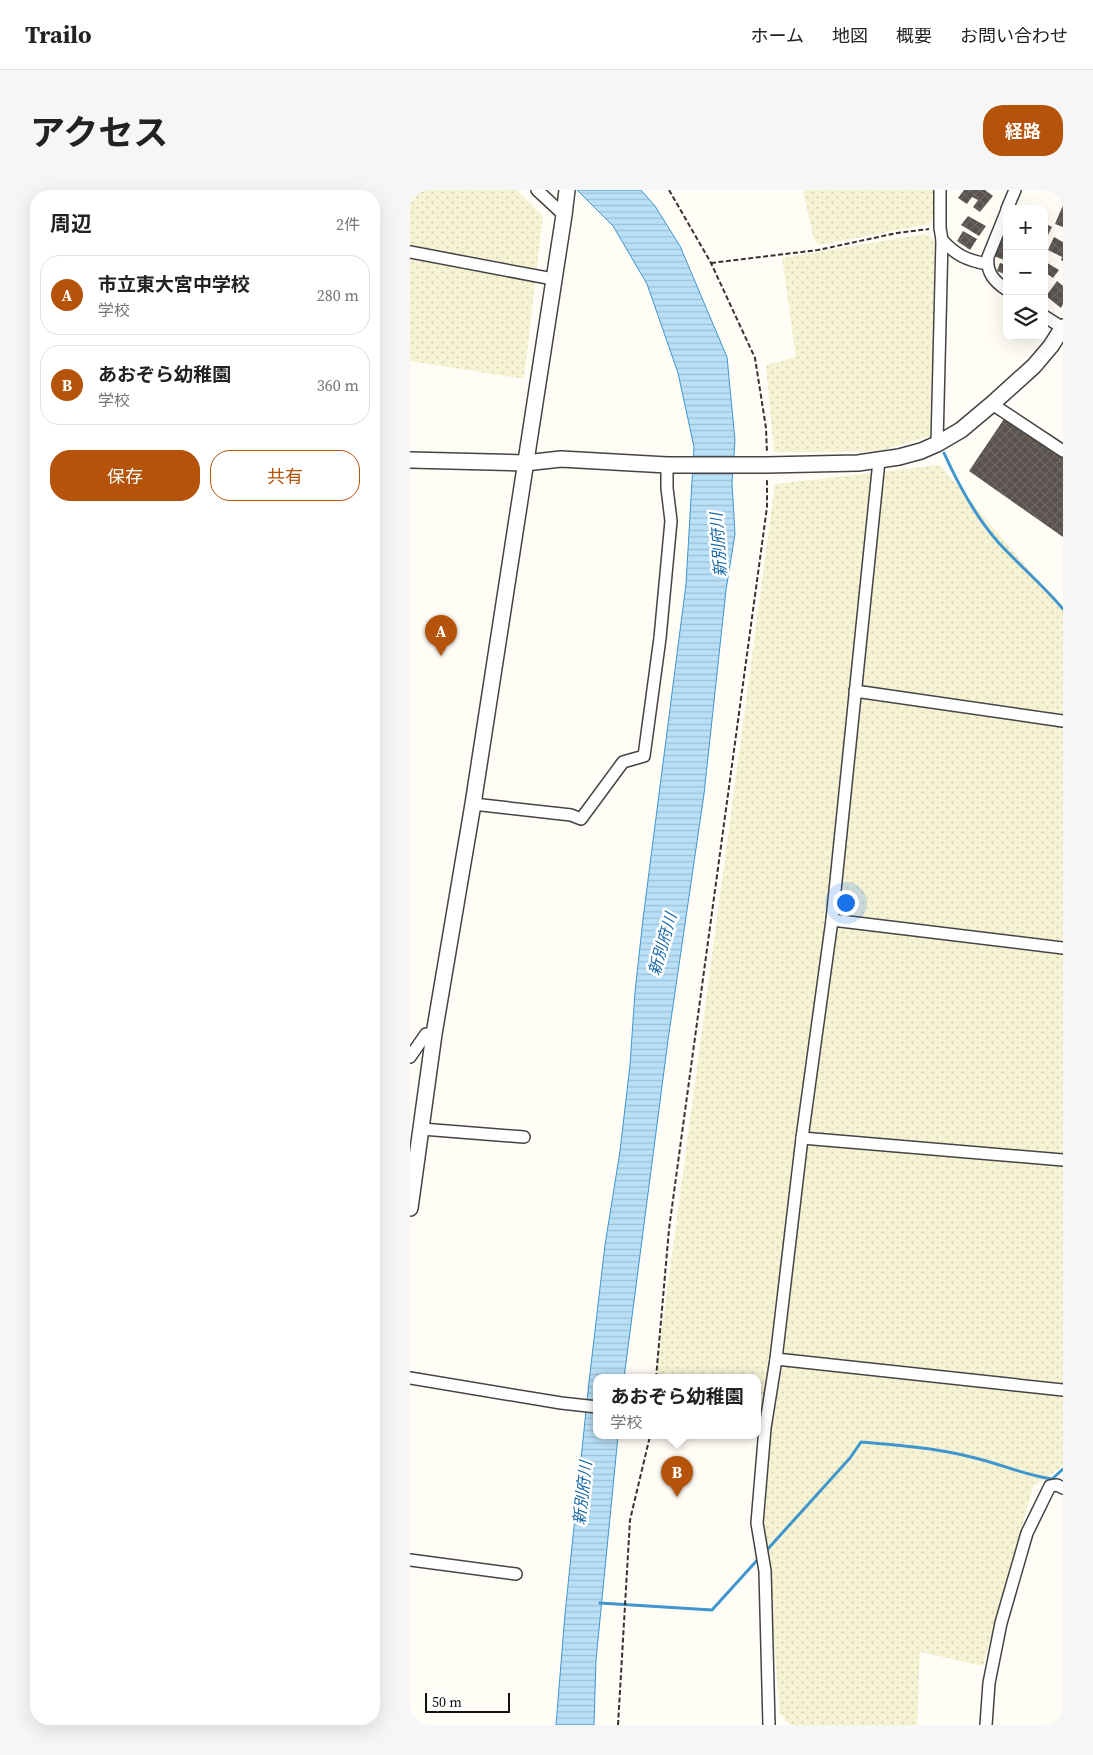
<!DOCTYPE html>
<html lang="ja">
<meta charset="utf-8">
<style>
:root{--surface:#fff;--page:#f6f6f6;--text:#222;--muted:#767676;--line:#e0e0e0;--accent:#b45309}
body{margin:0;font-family:"Source Serif 4","Noto Sans JP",serif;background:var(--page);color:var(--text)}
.controls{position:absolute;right:15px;top:15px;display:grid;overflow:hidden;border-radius:10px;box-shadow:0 5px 20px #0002}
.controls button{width:45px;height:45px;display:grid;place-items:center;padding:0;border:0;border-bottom:1px solid var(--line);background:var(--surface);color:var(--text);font:25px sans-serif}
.scale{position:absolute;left:15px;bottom:12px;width:85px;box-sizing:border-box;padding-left:5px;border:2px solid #111;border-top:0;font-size:14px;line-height:18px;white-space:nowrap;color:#111;-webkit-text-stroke:4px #fff;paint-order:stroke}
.you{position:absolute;left:435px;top:712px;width:18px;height:18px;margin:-12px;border:4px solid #fff;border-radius:50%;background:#1a73e8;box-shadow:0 0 0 8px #1a73e833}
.badge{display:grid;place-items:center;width:32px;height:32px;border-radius:50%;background:var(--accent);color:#fff;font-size:16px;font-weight:700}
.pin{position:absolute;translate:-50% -41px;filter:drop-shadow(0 1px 2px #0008)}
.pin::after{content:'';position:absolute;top:26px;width:18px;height:15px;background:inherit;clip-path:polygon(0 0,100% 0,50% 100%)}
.popup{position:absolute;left:183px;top:1184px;width:168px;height:65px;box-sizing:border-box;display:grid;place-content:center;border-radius:10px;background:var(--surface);filter:drop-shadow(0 1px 4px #0005);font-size:16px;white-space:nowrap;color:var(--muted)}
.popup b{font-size:19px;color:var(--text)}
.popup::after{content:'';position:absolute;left:50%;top:100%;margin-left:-10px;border:10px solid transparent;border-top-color:var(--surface)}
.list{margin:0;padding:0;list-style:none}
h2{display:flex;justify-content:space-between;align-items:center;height:65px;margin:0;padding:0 20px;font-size:21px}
h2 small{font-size:16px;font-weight:400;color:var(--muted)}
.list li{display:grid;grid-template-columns:32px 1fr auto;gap:15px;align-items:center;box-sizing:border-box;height:80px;margin:0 10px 10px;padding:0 10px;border:1px solid var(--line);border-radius:20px}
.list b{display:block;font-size:19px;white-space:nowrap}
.list p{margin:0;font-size:16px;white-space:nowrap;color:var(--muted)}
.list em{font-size:16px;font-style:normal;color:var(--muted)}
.actions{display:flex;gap:10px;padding:15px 20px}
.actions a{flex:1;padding:11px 0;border:1px solid var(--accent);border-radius:20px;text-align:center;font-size:18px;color:var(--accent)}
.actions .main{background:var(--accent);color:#fff}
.icon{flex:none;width:28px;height:28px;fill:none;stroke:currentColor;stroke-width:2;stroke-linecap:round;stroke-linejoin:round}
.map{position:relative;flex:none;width:653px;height:1535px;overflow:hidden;border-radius:20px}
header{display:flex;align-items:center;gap:30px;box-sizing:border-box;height:70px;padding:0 25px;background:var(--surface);border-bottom:1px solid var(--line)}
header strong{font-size:24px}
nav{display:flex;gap:28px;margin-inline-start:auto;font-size:18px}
.intro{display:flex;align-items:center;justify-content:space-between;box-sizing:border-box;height:120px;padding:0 30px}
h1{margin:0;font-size:35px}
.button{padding:12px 22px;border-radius:20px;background:var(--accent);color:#fff;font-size:18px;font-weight:700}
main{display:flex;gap:30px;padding:0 30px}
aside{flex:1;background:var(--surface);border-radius:20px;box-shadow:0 5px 20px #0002}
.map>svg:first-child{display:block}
.farmland{fill:url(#farmland-dots)}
.water{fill:url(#water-rules);stroke:#3f96cf}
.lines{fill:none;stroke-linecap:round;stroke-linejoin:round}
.stream{stroke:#3f96cf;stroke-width:3}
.building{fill:url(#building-cross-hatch)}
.minor-casing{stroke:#444;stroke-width:14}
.tertiary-casing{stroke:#444;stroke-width:18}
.path{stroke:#333;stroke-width:2;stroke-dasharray:5 2.5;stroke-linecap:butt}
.minor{stroke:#fff;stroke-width:11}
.tertiary{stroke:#fff;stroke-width:15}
.labels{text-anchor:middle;stroke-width:5;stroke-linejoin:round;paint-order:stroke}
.water-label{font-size:16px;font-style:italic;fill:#1768a6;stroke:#fff}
</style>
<header>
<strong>Trailo</strong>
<nav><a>ホーム</a><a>地図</a><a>概要</a><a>お問い合わせ</a></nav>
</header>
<div class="intro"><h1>アクセス</h1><a class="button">経路</a></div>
<main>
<aside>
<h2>周辺<small>2件</small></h2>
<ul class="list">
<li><span class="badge">A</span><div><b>市立東大宮中学校</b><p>学校</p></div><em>280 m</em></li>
<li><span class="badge">B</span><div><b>あおぞら幼稚園</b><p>学校</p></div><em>360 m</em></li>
</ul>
<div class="actions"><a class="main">保存</a><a>共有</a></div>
</aside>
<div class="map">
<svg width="653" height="1535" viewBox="0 0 653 1535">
<defs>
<pattern id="farmland-dots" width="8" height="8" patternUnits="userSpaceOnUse" patternTransform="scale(1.25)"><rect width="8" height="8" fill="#f6f3d4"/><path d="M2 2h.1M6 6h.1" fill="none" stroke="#d2cfb5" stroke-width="1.8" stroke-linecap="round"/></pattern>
<pattern id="water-rules" width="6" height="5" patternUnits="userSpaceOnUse" patternTransform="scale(1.25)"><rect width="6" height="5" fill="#b9e0f7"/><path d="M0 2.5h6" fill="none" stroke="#9ebfd3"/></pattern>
<pattern id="building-cross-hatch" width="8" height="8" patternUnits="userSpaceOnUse" patternTransform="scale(1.25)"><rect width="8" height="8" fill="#5a524d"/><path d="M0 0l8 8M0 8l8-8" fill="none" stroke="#6d6662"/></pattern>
</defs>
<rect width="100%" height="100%" fill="#fffdf5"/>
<!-- farmland -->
<g class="farmland">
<polygon points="0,0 107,0 133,26 114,189 0,171"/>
<polygon points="393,0 523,0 524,26 522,32 519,34 409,55 406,52 403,46"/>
<polygon points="514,44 525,50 520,246 466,262 364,262 356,175 386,167 372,68"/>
<polygon points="530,275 653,420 653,1276 623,1297 573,1476 510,1462 507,1535 380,1535 370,1524 347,1246 347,1188 246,1188 246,1184 365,294"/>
</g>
<!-- water -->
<polygon class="water" points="167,0 231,0 245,16 270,56 317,167 325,250 322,293 325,344 316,400 294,604 258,850 214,1188 187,1188 187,1246 208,1246 186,1470 184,1535 146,1535 155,1424 179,1192 195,1055 210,961 220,875 225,802 233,729 276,394 284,257 268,183 237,94 203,36"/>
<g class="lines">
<!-- stream -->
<g class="stream">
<path d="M534,263C548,294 565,326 588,352C609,375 633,395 653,419"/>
<path d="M356,1361L440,1268L451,1252C486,1255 523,1258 557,1266C586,1272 613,1285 642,1289L653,1279"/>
<polyline points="190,1413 302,1420 350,1367"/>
</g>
</g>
<!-- building -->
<g class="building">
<polygon points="554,0 575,0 583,6 570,22 563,17 568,10 562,7 557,14 548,8"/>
<polygon points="653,15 653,37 645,34"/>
<polygon points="558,26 576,36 569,46 551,35"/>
<polygon points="634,33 642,37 637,47 634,45"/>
<polygon points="553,41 567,49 560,60 547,51"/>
<polygon points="591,45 597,47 597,71 584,66"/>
<polygon points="644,47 653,52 653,71 651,70 652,67 638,60"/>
<polygon points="634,71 649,80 643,88 636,83 634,86"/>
<polygon points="590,73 597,75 597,85 587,81"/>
<polygon points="647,91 653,96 653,114 651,118 636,106"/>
<polygon points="596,226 653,265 653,347 559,281"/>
</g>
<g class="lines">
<defs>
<g id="minor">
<polyline points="127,0 154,25"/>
<polyline points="597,19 605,0"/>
<path d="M597,20L578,67C576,83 585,92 597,100"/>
<path d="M532,50C546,65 556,70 577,74"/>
<polyline points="0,62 143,89"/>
<polyline points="634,126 653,138"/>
<polyline points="582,214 653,261"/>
<polyline points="527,254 532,50 530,38 530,0"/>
<polyline points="445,501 653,531"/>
<polyline points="63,614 161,625 171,629 213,572 234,566 250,448 261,331 257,298 257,275"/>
<polyline points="422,730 653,758"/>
<polyline points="0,867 16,844 24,844"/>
<polyline points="12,939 114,947"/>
<polyline points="392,948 653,970"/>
<polyline points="366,1169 653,1200"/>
<polyline points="0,1188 151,1213 187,1217"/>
<polyline points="0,1370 106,1384"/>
<polyline points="359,1535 355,1381 347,1333 355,1238 366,1169 392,948 422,730 469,271"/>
<polyline points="576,1535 579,1493 591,1433 617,1343 640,1296 647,1295 653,1298"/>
</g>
<g id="tertiary">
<polyline points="0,270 115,273 151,269 257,275 357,275 448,273 489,267 511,261 527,254 551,240 582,214 624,176 641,156 653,137"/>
<polyline points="0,1018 24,844 63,614 154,25 157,0"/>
</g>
</defs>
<!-- minor casing -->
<use href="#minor" class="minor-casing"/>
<!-- tertiary casing -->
<use href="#tertiary" class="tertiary-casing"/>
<!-- path -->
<g class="path">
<polyline points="259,0 301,73 345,168 356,238 357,263"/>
<polyline points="301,73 408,60 487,43 519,39"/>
<polyline points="246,1188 259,1039 357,317 357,288"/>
<polyline points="208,1535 220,1330 240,1246"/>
</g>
<!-- minor -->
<use href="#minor" class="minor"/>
<!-- tertiary -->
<use href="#tertiary" class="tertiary"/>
</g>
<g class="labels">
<!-- water labels -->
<g class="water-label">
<text transform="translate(308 355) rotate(-94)" y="6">新別府川</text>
<text transform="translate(252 754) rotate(-74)" y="6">新別府川</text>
<text transform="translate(172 1303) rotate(-84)" y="6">新別府川</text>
</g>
</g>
</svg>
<div class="controls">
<button>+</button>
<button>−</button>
<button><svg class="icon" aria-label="layers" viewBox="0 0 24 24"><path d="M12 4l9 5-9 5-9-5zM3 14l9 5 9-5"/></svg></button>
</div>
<div class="scale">50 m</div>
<div class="you"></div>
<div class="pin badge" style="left:31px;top:466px">A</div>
<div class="pin badge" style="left:267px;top:1307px">B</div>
<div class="popup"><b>あおぞら幼稚園</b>学校</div>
</div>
</main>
